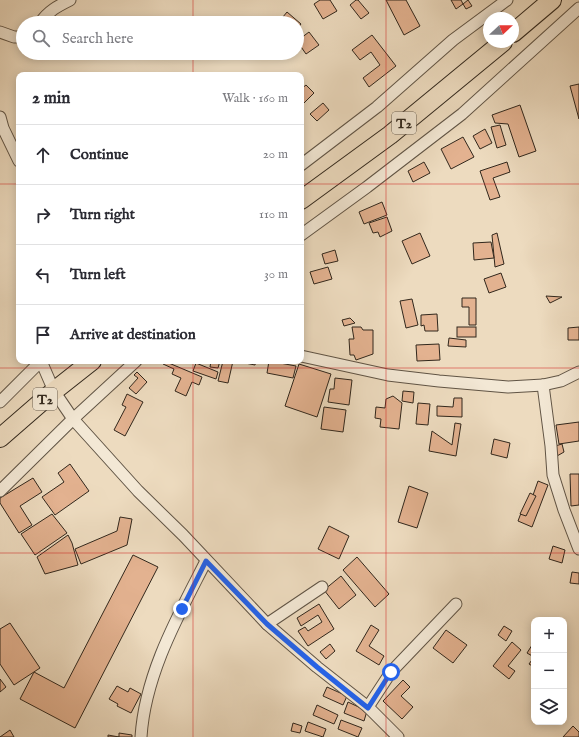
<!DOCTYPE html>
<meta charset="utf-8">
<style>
:root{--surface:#fff;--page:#f7f7f7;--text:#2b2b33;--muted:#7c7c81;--line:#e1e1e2}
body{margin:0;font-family:"IM FELL English",serif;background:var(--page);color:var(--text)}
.controls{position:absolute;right:12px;bottom:12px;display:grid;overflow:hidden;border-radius:8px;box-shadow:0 2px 10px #0003}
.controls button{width:36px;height:36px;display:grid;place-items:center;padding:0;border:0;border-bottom:1px solid var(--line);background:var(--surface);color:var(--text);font:20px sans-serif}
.compass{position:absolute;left:483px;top:12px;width:36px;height:36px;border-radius:50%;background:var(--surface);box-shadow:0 2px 10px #0003;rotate:68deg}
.stop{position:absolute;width:12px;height:12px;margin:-9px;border:3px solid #2563eb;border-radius:50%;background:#fff}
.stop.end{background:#2563eb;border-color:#fff;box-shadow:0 1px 4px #0008}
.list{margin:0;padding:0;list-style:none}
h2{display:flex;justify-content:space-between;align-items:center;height:52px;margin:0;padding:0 16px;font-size:17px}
h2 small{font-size:13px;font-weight:400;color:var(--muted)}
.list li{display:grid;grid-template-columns:26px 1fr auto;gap:12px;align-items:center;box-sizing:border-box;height:60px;padding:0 16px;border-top:1px solid var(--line)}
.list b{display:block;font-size:15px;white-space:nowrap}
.list em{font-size:13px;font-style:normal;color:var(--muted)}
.icon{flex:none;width:22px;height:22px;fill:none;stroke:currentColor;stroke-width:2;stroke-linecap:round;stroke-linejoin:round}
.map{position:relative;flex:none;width:579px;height:737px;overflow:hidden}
.search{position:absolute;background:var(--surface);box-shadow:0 2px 10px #0003;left:16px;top:16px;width:288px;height:44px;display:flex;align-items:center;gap:10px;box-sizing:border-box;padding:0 14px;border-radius:22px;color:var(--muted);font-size:15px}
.panel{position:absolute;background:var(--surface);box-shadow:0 2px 10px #0003;left:16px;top:72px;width:288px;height:292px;border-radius:8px}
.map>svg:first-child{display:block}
.building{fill:#e3b290;stroke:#31271c}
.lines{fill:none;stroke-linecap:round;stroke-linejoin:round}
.minor-casing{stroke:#605445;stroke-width:13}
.trunk-casing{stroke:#31271c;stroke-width:20}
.minor{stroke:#f3e8d5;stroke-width:11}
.trunk{stroke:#eddbbf;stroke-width:18}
.route{stroke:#2563eb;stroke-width:5}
.grid{fill:none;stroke:#d62828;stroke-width:1;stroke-opacity:0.55}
.labels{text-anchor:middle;stroke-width:4;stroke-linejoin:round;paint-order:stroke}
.shield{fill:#f3e8d5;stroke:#6b6154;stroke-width:1}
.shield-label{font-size:13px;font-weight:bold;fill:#31271c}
</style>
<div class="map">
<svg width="579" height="737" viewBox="0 0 579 737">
<rect width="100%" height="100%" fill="#eddbbf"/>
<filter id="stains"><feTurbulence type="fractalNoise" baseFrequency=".005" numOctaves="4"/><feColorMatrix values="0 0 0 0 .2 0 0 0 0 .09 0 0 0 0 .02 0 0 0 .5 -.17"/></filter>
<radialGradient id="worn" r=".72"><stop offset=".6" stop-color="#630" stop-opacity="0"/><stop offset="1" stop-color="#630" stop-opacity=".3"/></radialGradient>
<!-- building -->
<g class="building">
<polygon points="320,0 330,0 337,11 323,19 314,4"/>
<polygon points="356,0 358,0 369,13 361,19 350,5"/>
<polygon points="386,0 406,0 420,26 404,35"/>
<polygon points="451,0 461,0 463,4 456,9"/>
<polygon points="468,0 472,6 466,9 463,4"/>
<polygon points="287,12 301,24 297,29 297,23 278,23"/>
<polygon points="309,32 319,45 306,54 297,41"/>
<polygon points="372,35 396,66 369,87 363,78 380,65 371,52 360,60 352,50"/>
<polygon points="579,84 579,119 570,86"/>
<polygon points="306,85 314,93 303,104 301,102 301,89"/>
<polygon points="323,103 329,110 317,121 310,114"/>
<polygon points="520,105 536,151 519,157 508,124 495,123 492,115"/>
<polygon points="500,125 506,145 497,148 491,127"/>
<polygon points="485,129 492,143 480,149 473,136"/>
<polygon points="463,137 474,157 451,169 441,149"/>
<polygon points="424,162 430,173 413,182 408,171"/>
<polygon points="507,162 510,172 493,178 500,197 490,200 480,171"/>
<polygon points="382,202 387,215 364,224 359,212"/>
<polygon points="387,217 392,231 380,237 378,232 373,233 369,223"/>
<polygon points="420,233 430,256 412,264 402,241"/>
<polygon points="497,233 504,264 495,267 492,235"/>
<polygon points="491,242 494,258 474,260 473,243"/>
<polygon points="335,250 338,261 325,264 322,254"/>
<polygon points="328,267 332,279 314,284 310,272"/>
<polygon points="501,273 506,287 489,293 484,279"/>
<polygon points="546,296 562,297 550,303"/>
<polygon points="462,298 476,298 476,325 469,325 469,307 462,307"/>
<polygon points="412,299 418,325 406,328 400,301"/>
<polygon points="437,314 438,331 425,331 424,325 421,326 421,315"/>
<polygon points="350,318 355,323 344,326 342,320"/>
<polygon points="352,327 361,327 363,330 373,330 373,354 356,360 354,355 350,355 349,339 354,339"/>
<rect x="457" y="327" width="19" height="10"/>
<polygon points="579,327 579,340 568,340 568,328"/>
<polygon points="449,338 466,340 466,347 448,346"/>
<polygon points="439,344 440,360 417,361 416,345"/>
<polygon points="164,361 202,377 199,385 192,382 186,396 175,391 181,378 172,374 174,369 163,364"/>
<polygon points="211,361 220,361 218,368 210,367"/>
<polygon points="223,361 233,361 228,383 218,381"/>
<polygon points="235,361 256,361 255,365"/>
<polygon points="269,361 296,366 293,378 267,373"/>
<polygon points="196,363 218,372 216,379 193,371"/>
<polygon points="299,364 331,374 317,417 285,406"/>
<polygon points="137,372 147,382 136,394 129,388 138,378 134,375"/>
<polygon points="335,378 352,380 349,405 328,402 330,389 334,389"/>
<polygon points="403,391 414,392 413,403 402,401"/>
<polygon points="127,394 143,402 125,436 114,430 126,407 122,405"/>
<polygon points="393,396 402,403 399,429 380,427 381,419 375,418 376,407 385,408 386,399"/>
<polygon points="454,398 462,398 462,417 437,416 437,406 453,407"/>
<polygon points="418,403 430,404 428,425 416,424"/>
<polygon points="324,407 346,410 343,432 321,429"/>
<polygon points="579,422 579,441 559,444 556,425"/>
<polygon points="455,423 461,424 456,456 429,451 432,431 452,445"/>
<polygon points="494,439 510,443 507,458 491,454"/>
<polygon points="562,444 564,452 557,456 555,446"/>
<polygon points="70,464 89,491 55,515 42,497 64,482 58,473"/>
<polygon points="570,474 579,474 579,505 571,506"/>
<polygon points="33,478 42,492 20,506 32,525 19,533 0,503 0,498"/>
<polygon points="538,481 548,485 532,527 518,521 521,513 526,515"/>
<polygon points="409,486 428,493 417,528 398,522"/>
<polygon points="530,493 536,496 526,516 520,514"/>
<polygon points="52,514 67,533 35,555 21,534"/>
<polygon points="120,517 132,519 127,545 81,564 75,549 117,531"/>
<polygon points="329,526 349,536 339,559 318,549"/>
<polygon points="68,535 72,543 78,565 45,574 37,557"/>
<polygon points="553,546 565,550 562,563 549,559"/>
<polygon points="133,555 158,567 75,728 20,699 34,672 64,688"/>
<polygon points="357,557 389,594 375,607 343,570"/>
<polygon points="572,572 579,573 579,584 570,583"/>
<polygon points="341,576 356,595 339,609 324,590"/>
<polygon points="319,604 334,629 308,646 298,631 305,627 308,631 322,622 318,615 301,626 297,618"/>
<polygon points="10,623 40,668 14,685 0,664 0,629"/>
<polygon points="371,625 379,630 369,646 384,656 379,665 356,651"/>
<polygon points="504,626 512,631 506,641 498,635"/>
<polygon points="446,630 467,645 453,663 433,648"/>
<polygon points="512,642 521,650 508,666 515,671 509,679 493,666"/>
<polygon points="534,642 534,667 529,664 534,657 527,653"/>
<polygon points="330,644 335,651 326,659 320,652"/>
<polygon points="0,679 6,687 0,692"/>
<polygon points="403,680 410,687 401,696 413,707 402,719 383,701"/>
<polygon points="117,686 128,692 130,688 141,694 131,713 117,706 118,704 109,699"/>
<polygon points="327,687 347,696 343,705 323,696"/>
<polygon points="348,702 367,711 364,721 344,713"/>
<polygon points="317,705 338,715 334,724 313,715"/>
<polygon points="341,720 362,728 358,737 338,729"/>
<polygon points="308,722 326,729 323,737 305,731"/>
<polygon points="293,723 302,726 300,733 291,731"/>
<polygon points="573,726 579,732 579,737 563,737"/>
<polygon points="10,730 14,737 0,737"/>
<polygon points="119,733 132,735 132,737 108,737 108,735 119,737"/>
</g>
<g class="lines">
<defs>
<g id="minor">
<path d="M40,23C48,11 58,6 70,0"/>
<polyline points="0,32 14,37 23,37"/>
<polyline points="0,117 3,128 19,161"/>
<polyline points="301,165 377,107 453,40 507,0"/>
<polyline points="301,235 367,187 462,114 579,8"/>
<polyline points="301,356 388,375 439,381 508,387 543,385 561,381 579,372"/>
<polyline points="41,361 54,391 73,419 138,491 183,535 267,624 317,667 368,707 398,737"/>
<polyline points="543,385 551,446 553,475 564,510 579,549"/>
<polyline points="0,402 41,361"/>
<polyline points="0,491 73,419 136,361"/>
<polyline points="267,624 322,587"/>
<polyline points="368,707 391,672 456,604"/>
<path d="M141,737C145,674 178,616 206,561"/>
</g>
<g id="trunk">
<polyline points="513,33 552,0"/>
<polyline points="301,200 390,135 503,42"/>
<polyline points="0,438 54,391 92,361"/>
</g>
</defs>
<!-- minor casing -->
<use href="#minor" class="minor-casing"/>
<!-- trunk casing -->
<use href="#trunk" class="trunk-casing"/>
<!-- minor -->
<use href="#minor" class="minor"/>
<!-- trunk -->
<use href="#trunk" class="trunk"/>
</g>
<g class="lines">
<!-- route -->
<polyline class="route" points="182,609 206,561 267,624 317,667 368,708 391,672"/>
</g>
<!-- grid -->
<path class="grid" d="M193,0V23M386,0V737M193,53V75M0,184H19M301,184H579M193,361V737M0,368H579M0,553H579"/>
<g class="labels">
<!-- shield labels -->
<g class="shield">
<rect x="392" y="112" width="24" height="22" rx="3"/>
<rect x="33" y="388" width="24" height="22" rx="3"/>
</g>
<g class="shield-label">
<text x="404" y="128">T2</text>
<text x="45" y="404">T2</text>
</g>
</g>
<rect width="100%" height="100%" filter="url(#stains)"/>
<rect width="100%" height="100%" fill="url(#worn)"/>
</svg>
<div class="controls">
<button>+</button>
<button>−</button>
<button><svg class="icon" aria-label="layers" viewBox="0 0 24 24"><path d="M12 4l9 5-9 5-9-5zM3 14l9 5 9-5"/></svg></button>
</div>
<svg class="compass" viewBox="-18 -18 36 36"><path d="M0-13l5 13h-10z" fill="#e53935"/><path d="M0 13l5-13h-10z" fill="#7c7c81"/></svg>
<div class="stop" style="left:391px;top:672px"></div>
<div class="stop end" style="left:182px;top:609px"></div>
<div class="search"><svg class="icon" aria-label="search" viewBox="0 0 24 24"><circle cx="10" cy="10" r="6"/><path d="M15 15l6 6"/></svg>Search here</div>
<section class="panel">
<h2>2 min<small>Walk · 160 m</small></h2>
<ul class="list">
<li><svg class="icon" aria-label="ahead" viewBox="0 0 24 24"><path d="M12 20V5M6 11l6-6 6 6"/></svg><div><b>Continue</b></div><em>20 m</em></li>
<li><svg class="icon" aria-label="right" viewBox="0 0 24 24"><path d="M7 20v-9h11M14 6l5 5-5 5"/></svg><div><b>Turn right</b></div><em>110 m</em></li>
<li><svg class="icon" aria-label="left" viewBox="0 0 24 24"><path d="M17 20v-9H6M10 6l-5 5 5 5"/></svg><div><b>Turn left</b></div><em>30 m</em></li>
<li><svg class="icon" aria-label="arrive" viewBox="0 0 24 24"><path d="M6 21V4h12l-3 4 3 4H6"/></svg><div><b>Arrive at destination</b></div></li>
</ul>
</section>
</div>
